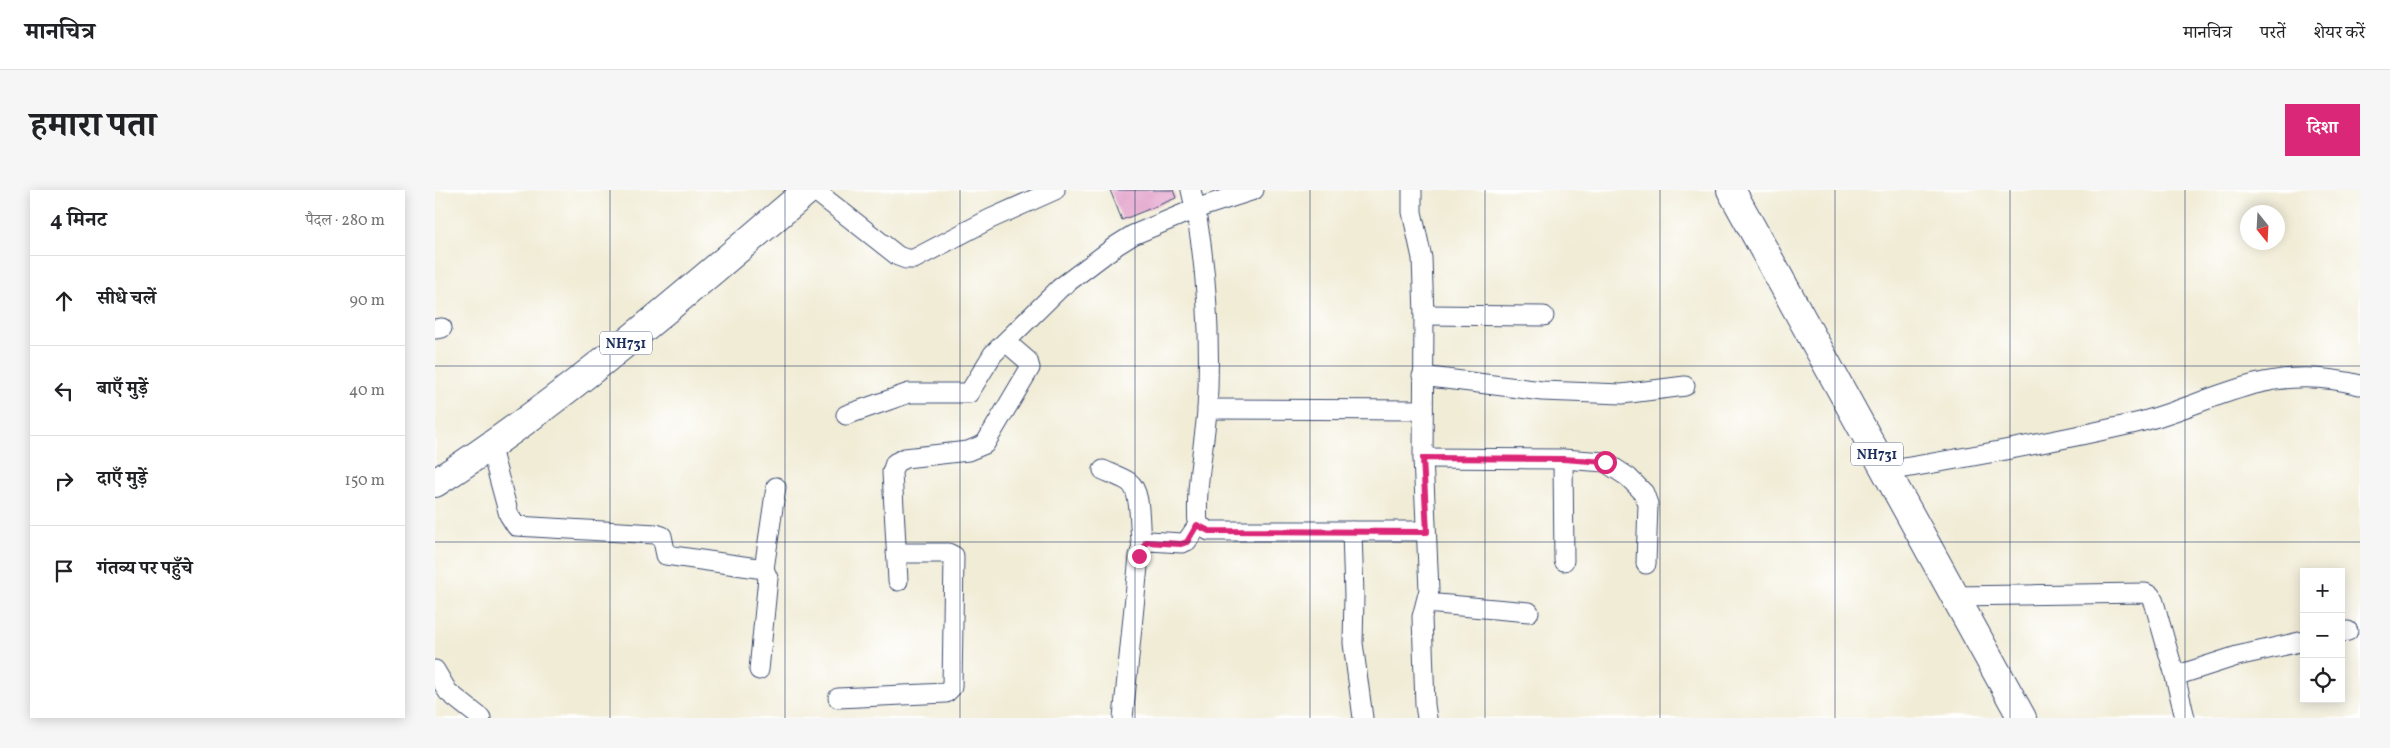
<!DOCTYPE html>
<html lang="hi">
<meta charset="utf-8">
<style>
:root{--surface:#fff;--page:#f6f6f6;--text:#202124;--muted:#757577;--line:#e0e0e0;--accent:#db2777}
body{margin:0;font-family:Vollkorn,"Noto Serif Devanagari",serif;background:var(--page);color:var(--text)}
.controls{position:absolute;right:15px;bottom:15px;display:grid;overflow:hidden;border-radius:0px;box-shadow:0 2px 12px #0003}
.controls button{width:45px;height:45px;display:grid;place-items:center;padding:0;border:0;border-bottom:1px solid var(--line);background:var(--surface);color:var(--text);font:25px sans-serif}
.compass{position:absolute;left:1805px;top:15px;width:45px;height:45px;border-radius:50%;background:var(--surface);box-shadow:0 2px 12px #0003;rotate:162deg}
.stop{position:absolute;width:15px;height:15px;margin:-11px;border:4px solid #db2777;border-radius:50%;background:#fff}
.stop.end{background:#db2777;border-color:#fff;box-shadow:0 1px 5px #0008}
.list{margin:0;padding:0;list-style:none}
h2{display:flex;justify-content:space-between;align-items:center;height:65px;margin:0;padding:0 20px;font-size:21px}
h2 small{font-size:16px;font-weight:400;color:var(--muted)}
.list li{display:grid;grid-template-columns:32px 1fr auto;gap:15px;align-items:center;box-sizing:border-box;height:90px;padding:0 20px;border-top:1px solid var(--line)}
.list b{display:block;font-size:19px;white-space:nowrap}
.list em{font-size:16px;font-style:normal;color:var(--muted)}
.icon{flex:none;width:28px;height:28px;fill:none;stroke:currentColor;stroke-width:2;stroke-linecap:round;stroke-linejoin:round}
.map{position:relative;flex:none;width:1925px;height:528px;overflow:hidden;border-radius:0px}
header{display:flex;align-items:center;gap:30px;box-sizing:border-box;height:70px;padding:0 25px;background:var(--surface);border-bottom:1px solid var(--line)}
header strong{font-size:24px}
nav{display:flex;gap:28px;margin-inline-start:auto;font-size:18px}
.intro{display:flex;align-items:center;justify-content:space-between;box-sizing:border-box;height:120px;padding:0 30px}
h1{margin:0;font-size:35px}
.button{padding:12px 22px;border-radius:0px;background:var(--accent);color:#fff;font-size:18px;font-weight:700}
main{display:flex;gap:30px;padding:0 30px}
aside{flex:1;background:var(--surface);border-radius:0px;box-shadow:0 2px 12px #0003}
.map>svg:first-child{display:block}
.building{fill:#e2a1ca}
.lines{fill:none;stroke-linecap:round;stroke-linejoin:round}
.minor-casing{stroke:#3b4b70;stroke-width:21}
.highway-casing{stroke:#3b4b70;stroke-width:30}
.minor{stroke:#fff;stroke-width:19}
.highway{stroke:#fff;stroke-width:28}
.route{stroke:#db2777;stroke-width:6}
.grid{fill:none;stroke:#1b2f5e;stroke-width:1;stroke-opacity:0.55}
.labels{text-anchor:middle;stroke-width:4.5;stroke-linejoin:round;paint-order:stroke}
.shield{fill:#fff;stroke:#5f6d8e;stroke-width:1}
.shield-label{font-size:14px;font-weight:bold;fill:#1b2f5e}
</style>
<header>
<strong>मानचित्र</strong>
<nav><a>मानचित्र</a><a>परतें</a><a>शेयर करें</a></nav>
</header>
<div class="intro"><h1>हमारा पता</h1><a class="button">दिशा</a></div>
<main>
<aside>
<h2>4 मिनट<small>पैदल · 280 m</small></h2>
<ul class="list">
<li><svg class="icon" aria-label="ahead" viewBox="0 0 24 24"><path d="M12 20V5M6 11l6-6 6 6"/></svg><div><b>सीधे चलें</b></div><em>90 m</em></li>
<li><svg class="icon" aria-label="left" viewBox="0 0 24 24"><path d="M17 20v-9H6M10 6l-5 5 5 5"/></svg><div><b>बाएँ मुड़ें</b></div><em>40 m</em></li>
<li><svg class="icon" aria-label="right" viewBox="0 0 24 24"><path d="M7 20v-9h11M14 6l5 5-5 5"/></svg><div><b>दाएँ मुड़ें</b></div><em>150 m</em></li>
<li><svg class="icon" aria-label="arrive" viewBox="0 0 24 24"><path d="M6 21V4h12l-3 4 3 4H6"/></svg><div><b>गंतव्य पर पहुँचे</b></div></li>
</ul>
</aside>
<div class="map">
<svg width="1925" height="528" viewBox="0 0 1925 528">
<rect width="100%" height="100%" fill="#fff"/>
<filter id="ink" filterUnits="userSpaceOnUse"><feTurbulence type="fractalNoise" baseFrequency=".02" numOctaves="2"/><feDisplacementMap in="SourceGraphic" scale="10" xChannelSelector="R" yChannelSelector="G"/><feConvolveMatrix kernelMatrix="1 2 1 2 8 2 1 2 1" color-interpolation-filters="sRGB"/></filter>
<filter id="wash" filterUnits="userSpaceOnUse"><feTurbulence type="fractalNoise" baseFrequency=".0096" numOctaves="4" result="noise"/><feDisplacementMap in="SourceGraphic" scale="20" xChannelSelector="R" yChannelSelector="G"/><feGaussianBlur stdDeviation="1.12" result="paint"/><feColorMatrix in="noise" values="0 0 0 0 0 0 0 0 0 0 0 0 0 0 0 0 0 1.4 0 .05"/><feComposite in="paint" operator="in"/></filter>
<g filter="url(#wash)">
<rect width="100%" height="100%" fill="#f1ecd6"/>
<g id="blocks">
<!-- building -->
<polygon class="building" points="675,0 738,0 741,8 687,30"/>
</g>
</g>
<g filter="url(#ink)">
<use href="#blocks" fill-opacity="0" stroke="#3b4b70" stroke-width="1"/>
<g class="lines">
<defs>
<g id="minor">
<polyline points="379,0 463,66 471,69 479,69 555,29 620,0"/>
<path d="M756,0C772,66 776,152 772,221C769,258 760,297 763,335L774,341H991"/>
<polyline points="977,0 977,22 987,68 989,125 988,268 994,400 987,427 990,515 992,528"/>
<polyline points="989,125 1109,126"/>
<polyline points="0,139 7,138"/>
<polyline points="987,186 1107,201 1187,204 1250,196"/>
<polyline points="772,219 988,220"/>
<polyline points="411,225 474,203 534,203 558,164 625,98 682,55 698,45 760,19 819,0"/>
<polyline points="55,255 74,325 81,336 221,344 227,346 231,365 329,379 333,388 324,480"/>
<polyline points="988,268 1128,269 1170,272 1193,287 1209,303 1213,314 1211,374"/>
<polyline points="1128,269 1129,371"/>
<path d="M668,280C677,284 687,287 694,292C708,302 703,339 707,357"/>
<path d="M1452,281C1535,267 1618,252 1701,233C1742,223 1780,204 1820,194C1855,185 1891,186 1925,195"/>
<polyline points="917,341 919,406 918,453 928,528"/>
<polyline points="329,379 341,297"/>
<polyline points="463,391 457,282 460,273 470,268 533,261 550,254 595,178 593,171 571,152"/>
<polyline points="1519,406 1710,403 1716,406 1719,412 1740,486 1750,528"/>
<polyline points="991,413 1094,422"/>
<polyline points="1906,442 1913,441"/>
<polyline points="0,480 13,502 46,528"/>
<polyline points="1740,486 1802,466 1869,451"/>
<polyline points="403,508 511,503 517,497 519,366 513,363 461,363"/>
<polyline points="688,528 704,366 707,357 714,351 747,353 752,351 763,335"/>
</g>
<g id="highway">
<polyline points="1296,0 1587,528"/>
<path d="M0,293C133,208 252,102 373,0"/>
</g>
</defs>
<!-- minor casing -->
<use href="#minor" class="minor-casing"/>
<!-- highway casing -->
<use href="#highway" class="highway-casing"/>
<!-- minor -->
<use href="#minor" class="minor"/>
<!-- highway -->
<use href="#highway" class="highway"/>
</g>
</g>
<g class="lines" filter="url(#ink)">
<!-- route -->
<polyline class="route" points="704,366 711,352 746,354 752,352 762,335 774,341 992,342 988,268 1128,269 1170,272"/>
</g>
<!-- grid -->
<path class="grid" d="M175,0V528M350,0V528M525,0V528M700,0V528M875,0V528M1050,0V528M1225,0V528M1400,0V528M1575,0V528M1750,0V528M0,176H1925M0,352H1925"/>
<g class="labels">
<!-- shield labels -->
<g class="shield">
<rect x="165" y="141.5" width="52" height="23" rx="4"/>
<rect x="1416" y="252.5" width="52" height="23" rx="4"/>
</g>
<g class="shield-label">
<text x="191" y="158">NH731</text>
<text x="1442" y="269">NH731</text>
</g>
</g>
</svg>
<div class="controls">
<button>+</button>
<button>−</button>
<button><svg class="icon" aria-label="locate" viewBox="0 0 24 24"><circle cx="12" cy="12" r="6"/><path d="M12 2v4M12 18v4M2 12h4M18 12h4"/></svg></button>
</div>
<svg class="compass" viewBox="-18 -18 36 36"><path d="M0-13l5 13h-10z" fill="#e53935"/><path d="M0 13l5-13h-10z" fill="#757577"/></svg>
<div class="stop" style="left:1170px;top:272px"></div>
<div class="stop end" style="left:704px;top:366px"></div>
</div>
</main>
